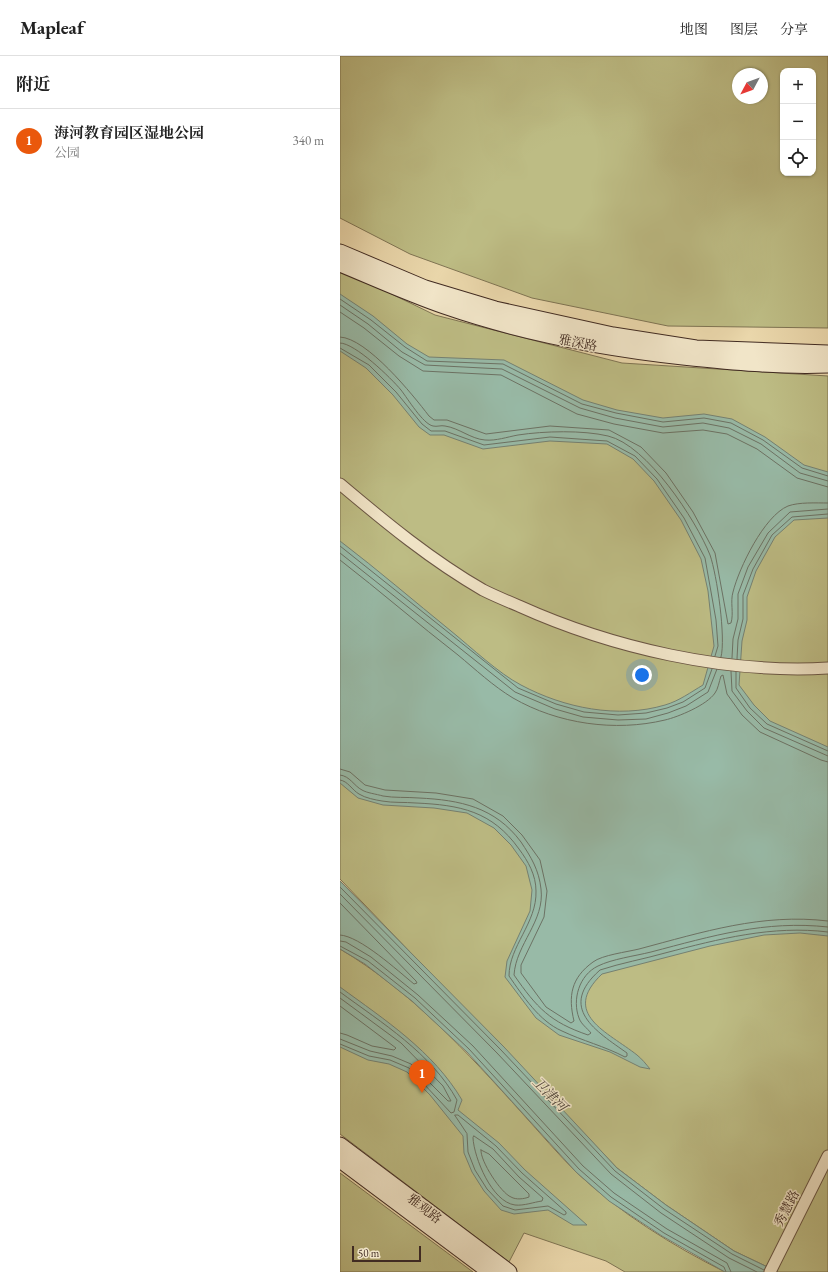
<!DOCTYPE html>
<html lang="zh">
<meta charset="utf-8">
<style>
:root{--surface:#fff;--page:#f6f6f6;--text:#222;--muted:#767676;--line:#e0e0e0;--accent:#ea580c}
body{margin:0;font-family:"EB Garamond","Noto Serif SC",serif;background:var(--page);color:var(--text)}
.controls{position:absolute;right:12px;top:12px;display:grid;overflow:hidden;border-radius:8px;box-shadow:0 1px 3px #0004}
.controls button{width:36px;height:36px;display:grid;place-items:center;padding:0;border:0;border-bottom:1px solid var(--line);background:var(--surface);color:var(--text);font:20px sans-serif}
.compass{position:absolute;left:392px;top:12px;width:36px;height:36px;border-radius:50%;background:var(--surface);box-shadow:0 1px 3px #0004;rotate:229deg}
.scale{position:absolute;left:12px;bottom:10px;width:69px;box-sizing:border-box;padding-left:4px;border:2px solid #412b22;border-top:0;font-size:11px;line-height:14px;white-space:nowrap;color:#412b22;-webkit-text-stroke:3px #f1e5c8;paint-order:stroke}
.you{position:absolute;left:302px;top:619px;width:14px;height:14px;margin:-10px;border:3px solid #fff;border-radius:50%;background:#1a73e8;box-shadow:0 0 0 6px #1a73e833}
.badge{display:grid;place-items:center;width:26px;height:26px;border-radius:50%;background:var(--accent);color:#fff;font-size:13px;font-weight:700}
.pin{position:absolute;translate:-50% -33px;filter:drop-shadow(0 1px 2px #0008)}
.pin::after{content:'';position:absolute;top:21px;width:14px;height:12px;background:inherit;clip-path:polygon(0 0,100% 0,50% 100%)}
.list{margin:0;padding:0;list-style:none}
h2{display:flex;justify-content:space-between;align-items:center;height:52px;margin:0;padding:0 16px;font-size:17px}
h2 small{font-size:13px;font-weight:400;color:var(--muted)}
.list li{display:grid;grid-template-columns:26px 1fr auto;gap:12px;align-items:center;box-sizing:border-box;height:64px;padding:0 16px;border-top:1px solid var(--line)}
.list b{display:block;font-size:15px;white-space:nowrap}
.list p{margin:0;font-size:13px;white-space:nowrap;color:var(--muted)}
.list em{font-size:13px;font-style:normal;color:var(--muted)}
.icon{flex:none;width:22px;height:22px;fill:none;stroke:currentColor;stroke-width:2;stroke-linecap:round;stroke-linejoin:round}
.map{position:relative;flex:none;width:488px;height:1216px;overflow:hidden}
header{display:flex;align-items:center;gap:24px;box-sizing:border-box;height:56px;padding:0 20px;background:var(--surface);border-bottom:1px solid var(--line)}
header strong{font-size:19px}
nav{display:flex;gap:22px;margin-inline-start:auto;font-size:14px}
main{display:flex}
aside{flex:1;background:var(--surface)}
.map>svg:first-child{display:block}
.green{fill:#bdbc84;stroke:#7f7453;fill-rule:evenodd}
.water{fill:#98baa7;stroke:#758172}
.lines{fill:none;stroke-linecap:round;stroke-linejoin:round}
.shore{stroke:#6c7264;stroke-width:1}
.minor-casing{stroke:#6b5644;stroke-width:13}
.secondary-casing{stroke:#412b22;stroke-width:17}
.minor{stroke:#f1e5c8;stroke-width:11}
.secondary{stroke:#f1e5c8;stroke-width:15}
.labels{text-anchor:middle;stroke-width:3;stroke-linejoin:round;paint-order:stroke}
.street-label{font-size:13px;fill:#412b22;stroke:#f1e5c8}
.water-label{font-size:14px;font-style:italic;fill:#52483d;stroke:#f1e5c8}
</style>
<header>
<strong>Mapleaf</strong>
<nav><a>地图</a><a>图层</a><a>分享</a></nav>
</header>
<main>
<aside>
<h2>附近<small></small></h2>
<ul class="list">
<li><span class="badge">1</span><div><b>海河教育园区湿地公园</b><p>公园</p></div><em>340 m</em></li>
</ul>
</aside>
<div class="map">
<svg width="488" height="1216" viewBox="0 0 488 1216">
<rect width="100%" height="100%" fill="#ead7ab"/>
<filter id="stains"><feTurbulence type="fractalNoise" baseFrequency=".005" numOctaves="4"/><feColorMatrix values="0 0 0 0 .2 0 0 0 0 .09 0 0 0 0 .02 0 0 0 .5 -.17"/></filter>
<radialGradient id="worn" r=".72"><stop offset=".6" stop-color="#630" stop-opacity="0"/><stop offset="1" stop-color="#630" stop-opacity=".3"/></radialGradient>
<!-- green -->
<g class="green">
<path d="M0,0H488V272L328,270L192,242L70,198L0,162ZM443,15H473V117H443ZM398,18H422V42H398Z"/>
<polygon points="0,213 95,259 282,307 488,320 488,1216 438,1216 394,1195 326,1149 277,1112 0,823"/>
<path d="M0,893C71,935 127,996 182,1057C200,1077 218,1098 237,1117C280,1157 333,1190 385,1216H285L266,1205L184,1177L169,1206L0,1078Z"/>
<polygon points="0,1117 133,1216 0,1216"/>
</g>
<!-- water -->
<g class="water">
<path d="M0,238L33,260L67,288L89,301L164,304L243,344L277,354L323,362L364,358L392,363L425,381L464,409L488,416V462L454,464L435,481L416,515L407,541V564L402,585L399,629L414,649L430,665L488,691V880L460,877L424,879L370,890L262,918C220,958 268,976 297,999C302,1003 306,1008 310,1013L300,1011L270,996L219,979L196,962L165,921L167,905L190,855L192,834L186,810L171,789L154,772L127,757L94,752L43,749L18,742L0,727V485C38,514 74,545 111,575C132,592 158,617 181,629C224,652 278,663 325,649C339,645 351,636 363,629L374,590L368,535L361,503L341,464L314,425L293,403L267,388L210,385L143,393L104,379H90L79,371L53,339L26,312L0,295Z"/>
<polygon points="0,825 164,991 277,1112 326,1149 394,1195 438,1216 385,1216 322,1180 269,1145 236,1116 127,996 72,945 25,908 0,893"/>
<path d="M0,931C45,964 93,995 122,1044L118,1054L159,1087L185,1114L247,1169H233L208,1154L174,1158L161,1154L144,1135L132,1116L124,1097L123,1080L90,1039L67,1016L49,1008L28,1004L0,991Z"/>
</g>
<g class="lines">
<!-- shore -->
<g class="shore">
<polyline points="0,243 31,264 65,291 87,305 163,308 242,348 276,357 323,366 364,362 391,367 423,384 462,412 488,420"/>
<polyline points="0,249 28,268 62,296 85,309 162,313 240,352 275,362 323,371 363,367 389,372 421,388 460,417 488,425"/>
<polyline points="0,256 24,272 59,300 83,315 161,319 237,358 274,368 323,377 363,374 387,378 417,393 457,422 488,431"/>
<path d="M0,281C27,282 73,339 89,360L94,364H107L146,378L210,370L269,374L301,391L326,417L353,456L375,497L388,568L391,567C394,557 390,546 393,536C399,512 424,460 448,450C459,446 476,447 488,447"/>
<path d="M0,287C15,287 51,322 61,334C68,343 83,368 93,370C97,371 101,369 105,370C119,372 131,383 145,384C156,385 167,381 178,379C204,375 243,374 268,380C307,389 356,464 370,499C377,519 386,582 381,601"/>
<polyline points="0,292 29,309 56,336 82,368 91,375 105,375 144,389 210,381 267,385 295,400 317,423 344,462 365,502 376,564 378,590 375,600"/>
<polyline points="0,490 178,632 216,648 244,656 278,659 306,657 327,652 343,646 365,632 372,613"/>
<polyline points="0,497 175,636 215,653 243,661 278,664 306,663 328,657 346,650 368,636 377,613"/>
<path d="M0,504C40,535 78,568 118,599C135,613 153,630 173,642C218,668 275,676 325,664C338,661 367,649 375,637C378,633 379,626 381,620L383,619L387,638L402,659L420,676L481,704L488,706"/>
<polyline points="392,602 393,583 398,563 398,538 408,511 428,477 450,456 488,453"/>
<polyline points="397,603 398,584 403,563 403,539 413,513 432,479 452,461 488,458"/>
<polyline points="391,615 392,635 407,655 424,672 488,700"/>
<polyline points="396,616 396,632 410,652 427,668 488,695"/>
<path d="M0,713L10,716L25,729L45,734L96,737L133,743L163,760L182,779L200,804L207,835L204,861L181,909V917L206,951L231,967L234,965C228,940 231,922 253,906C262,899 287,896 299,893C363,876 422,857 488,865"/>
<path d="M0,719C10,720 14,730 22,734C27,737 36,738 43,740C54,742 67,741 79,742C120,744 155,751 181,786C191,801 199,814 201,833C205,865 176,888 174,919C197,952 210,966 248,979L251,977C247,972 241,968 239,962C232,944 239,919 258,910C272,903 295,900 311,896C372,880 425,864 488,871"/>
<path d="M0,724C8,725 12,734 19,738C25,742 36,744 42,745C53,747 65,746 76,747C120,749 152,755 179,793C188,805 196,819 196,835C197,867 169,890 169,920C183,940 199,965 222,975C243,985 264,990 285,1001L287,1000V997C256,975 217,952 260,914C281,907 304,903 325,897C379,883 432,869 488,876"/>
<polyline points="0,831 161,994 275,1115 324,1153 392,1198 424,1214"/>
<polyline points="0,838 157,997 271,1118 321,1157 389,1202 417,1216"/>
<path d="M0,847L76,925L77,927L74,928C58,915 20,880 0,879"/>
<polyline points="0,885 6,886 31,901 78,939 133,990 243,1110 274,1137 327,1173 387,1207 391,1216"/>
<polyline points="0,890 28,905 75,942 129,993 239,1113 271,1141 324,1177 384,1211 386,1216"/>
<path d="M0,936C42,967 91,997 117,1044L114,1056L111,1057L69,1012L50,1004L29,1000L0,988"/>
<polyline points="0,942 61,987 103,1030 111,1045 108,1045 71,1008 52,1000 30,995 0,983"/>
<polyline points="0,950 56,992 54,994 32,990 7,979 0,977"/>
<polygon points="115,1059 118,1059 156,1090 182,1117 226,1156 226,1158 224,1159 208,1150 175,1154 163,1150 147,1133 135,1114 128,1096 127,1078"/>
<path d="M134,1080L153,1093L179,1121L203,1142L202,1145C194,1146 184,1150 175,1149C152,1146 134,1102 133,1082Z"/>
<path d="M141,1094L149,1098L189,1138V1141C184,1143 176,1144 171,1141C161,1137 140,1105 141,1094Z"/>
</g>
<defs>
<g id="minor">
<path d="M0,428C45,466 91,504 143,534C155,540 167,545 179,550C272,592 386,618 488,612"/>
<polyline points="430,1216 488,1100"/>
</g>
<g id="secondary">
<polyline points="0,196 85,232 155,253 273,279 356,292 488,297"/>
<path d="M0,208C34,222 69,238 104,250C182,277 261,292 343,301C391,306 440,311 488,309"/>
<polyline points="0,1089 169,1216"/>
<polyline points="0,1104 150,1216"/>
</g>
</defs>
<!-- minor casing -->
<use href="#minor" class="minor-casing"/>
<!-- secondary casing -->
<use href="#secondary" class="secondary-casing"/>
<!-- minor -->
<use href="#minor" class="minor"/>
<!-- secondary -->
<use href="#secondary" class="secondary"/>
</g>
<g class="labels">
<!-- street labels -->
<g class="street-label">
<text transform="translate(238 286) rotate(11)" y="5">雅深路</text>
<text transform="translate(85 1152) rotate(38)" y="5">雅观路</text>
<text transform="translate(446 1152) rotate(-63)" y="5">秀慧路</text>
</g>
<!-- water labels -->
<g class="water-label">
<text transform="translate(210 1038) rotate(45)" y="5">卫津河</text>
</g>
</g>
<rect width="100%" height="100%" filter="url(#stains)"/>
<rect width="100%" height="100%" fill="url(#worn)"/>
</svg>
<div class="controls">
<button>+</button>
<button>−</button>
<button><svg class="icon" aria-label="locate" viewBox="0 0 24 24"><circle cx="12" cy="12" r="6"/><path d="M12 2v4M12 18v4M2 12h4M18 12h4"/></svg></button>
</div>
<svg class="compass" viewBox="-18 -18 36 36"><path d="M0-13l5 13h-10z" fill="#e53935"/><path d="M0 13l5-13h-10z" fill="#767676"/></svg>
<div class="scale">50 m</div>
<div class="you"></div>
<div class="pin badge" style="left:82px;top:1037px">1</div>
</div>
</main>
